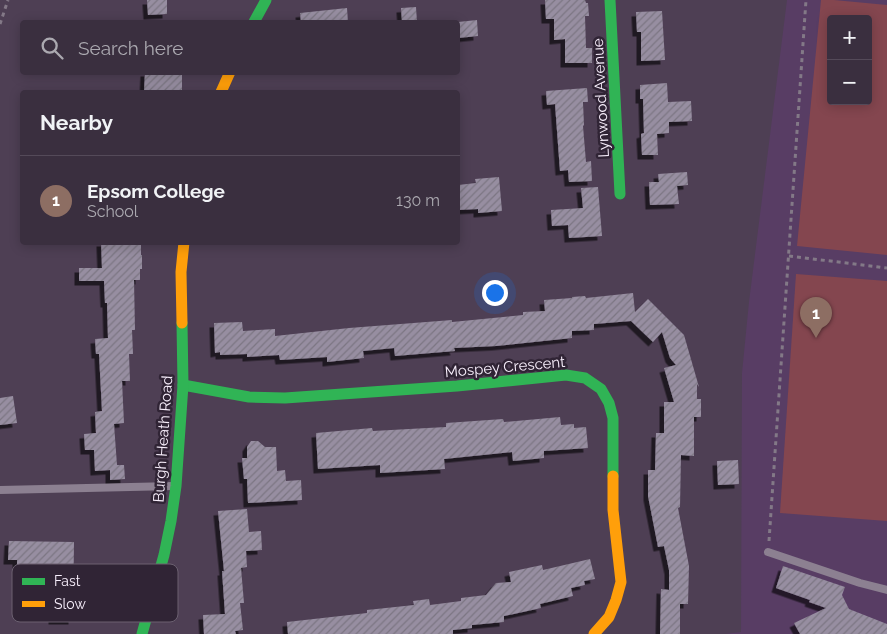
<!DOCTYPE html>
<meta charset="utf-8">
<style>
:root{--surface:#3a2f3f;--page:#413746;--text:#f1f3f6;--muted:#aba9b0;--line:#544a59;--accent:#e797bd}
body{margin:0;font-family:Raleway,sans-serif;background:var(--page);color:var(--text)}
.controls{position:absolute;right:15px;top:15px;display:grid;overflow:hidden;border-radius:5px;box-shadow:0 2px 12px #0003}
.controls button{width:45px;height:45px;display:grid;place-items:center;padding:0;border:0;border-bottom:1px solid var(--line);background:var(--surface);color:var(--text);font:25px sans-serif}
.you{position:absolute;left:494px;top:292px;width:18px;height:18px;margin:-12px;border:4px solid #fff;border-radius:50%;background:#1a73e8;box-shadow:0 0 0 8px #1a73e833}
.badge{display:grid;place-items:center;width:32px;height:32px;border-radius:50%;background:var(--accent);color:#fff;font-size:16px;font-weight:700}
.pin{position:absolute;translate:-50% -41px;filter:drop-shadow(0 1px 2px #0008)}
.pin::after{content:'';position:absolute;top:26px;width:18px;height:15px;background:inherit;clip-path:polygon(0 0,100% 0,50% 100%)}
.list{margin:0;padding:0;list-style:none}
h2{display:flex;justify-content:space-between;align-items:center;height:65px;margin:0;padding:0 20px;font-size:21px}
h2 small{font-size:16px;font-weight:400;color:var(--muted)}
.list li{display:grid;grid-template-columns:32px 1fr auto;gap:15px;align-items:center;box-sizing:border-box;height:90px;padding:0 20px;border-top:1px solid var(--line)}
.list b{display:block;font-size:19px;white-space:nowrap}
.list p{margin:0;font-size:16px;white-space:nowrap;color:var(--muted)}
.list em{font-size:16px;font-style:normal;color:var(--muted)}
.icon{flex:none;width:28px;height:28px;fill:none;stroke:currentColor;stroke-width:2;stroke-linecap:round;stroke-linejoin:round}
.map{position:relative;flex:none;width:887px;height:634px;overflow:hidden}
.search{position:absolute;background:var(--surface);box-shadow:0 2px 12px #0003;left:20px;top:20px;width:440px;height:55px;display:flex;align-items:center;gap:12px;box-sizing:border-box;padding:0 18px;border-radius:5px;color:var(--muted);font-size:19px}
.panel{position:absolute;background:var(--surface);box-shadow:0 2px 12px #0003;left:20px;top:90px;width:440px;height:155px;border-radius:5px}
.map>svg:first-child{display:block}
.built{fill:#583d64;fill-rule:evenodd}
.grass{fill:#84464f;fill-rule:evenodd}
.building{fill:url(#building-hatch);filter:url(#shadow)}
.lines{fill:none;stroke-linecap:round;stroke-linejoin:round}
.path{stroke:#837987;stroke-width:3;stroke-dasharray:4 4;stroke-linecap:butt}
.lane{stroke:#8c8091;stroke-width:8}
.fast{stroke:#30b455;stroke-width:11}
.slow{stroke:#ff9f0a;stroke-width:11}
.labels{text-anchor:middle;stroke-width:5;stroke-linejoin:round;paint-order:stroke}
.street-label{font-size:15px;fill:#f8effc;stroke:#302435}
.key{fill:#302435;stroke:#6c6171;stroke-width:1}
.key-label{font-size:14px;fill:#f8effc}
</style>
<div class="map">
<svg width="887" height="634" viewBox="0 0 887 634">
<defs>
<pattern id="building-hatch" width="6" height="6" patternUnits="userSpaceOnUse" patternTransform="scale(1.25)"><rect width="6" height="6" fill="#978ea1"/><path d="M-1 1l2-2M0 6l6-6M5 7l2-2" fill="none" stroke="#7c7683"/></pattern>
<filter id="shadow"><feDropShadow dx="-4.5" dy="4.5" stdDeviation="0" flood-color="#0009"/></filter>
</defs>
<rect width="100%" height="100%" fill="#4e3f54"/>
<!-- built -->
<path class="built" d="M787,0H887V634H725L741,632L742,373L749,302ZM831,19H868V101H831Z"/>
<!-- grass -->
<g class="grass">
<path d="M821,0H834L887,5V255L797,246ZM831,19H868V101H831Z"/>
<polygon points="796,274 887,281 887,521 780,513"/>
</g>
<!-- building -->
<g class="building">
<polygon points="147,0 167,0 167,14 148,15"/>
<polygon points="545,0 585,0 586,3 588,3 589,16 585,16 586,48 592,48 592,63 565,63 565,39 554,40 554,19 546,19"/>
<polygon points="416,7 417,22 402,22 401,8"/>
<polygon points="347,8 348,22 301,22 300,13"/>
<polygon points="662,11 665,60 641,61 641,32 637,32 636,12"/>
<polygon points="477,20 478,36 458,38 458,22"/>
<polygon points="145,72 182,72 182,92 144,92"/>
<polygon points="667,83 668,102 691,101 692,121 669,122 669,133 657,134 658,155 642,155 641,134 644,133 643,99 640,99 640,85"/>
<polygon points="587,88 588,102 583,102 584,125 583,126 586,162 591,161 592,181 569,182 568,170 560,171 555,104 547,105 546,91"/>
<polygon points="687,172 688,185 677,186 679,204 650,205 649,182 659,182 658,174"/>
<polygon points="499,177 502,211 478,213 478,209 458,210 458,185 476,183 475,179"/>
<polygon points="598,187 602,236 569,238 568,225 552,226 551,210 583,208 581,188"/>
<polygon points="101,242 141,242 141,255 142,255 142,269 140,269 140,280 134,280 135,330 132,330 133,354 129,354 130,381 122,381 124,423 114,424 117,465 124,465 125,479 110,480 110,470 95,471 94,450 85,450 84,434 96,433 95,412 102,411 99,354 96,354 95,339 108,338 107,303 105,303 104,281 79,281 79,268 102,268"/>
<polygon points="633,293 635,312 648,299 684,335 699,387 697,384 697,399 701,399 701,417 694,417 694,456 681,455 680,507 678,508 689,566 688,604 680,604 680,634 660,634 661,589 669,590 669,570 664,546 658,547 648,496 648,470 655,470 656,433 664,433 664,402 674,402 664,368 676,365 670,358 662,332 653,342 631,321 594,324 594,330 572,331 572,338 496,346 454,348 455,351 395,356 394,348 363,351 364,358 327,362 327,357 280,360 279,355 247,357 247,354 220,355 220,352 215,353 214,323 242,322 243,331 275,329 275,336 349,328 452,320 452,322 523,315 523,312 545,311 544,300 572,298 572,297 585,296 586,298"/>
<polygon points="13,396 17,423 0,425 0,398"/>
<polygon points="560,417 561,425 574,424 574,428 586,427 588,448 544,451 544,458 513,461 512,452 444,459 445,469 380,473 380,465 318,469 316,433 372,428 373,431 409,429 446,427 446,423 503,419 504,422"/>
<polygon points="251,441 258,441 265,447 276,447 277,471 285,470 286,481 301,480 302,500 248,503 247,479 244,479 242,458 247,458 247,447"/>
<polygon points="738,460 739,484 718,485 717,461"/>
<polygon points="247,509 249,532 261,531 262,550 246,551 247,567 241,568 244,603 240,603 243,630 235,631 236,634 204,634 203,615 225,614 222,571 224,571 218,511"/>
<polygon points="9,541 74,542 73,620 53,620 53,603 46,603 47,578 40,578 40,575 23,575 23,568 17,568 17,560 8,560"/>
<polygon points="590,559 595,579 584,581 585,585 571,588 573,596 540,604 541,608 504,616 504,622 472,625 472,628 453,630 453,634 288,634 287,622 367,613 367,610 414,605 413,601 429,599 430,605 461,601 461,598 486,595 496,583 511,582 509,572 542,565 543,570"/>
<polygon points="783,566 845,587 842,595 849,609 887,624 887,634 800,634 794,623 826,608 809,602 810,600 776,588"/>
</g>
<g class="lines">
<!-- path -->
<g class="path">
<polyline points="0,24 8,0"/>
<polyline points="789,256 887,268"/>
<polyline points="769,541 806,0"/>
</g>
<!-- lane -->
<g class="lane">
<polyline points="0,490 174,486"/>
<polyline points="768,552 860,583 887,590"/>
</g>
<!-- fast -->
<g class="fast">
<polyline points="610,0 620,194"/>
<polyline points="254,22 266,0"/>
<polyline points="183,385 249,397 285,398 457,386 566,375 585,378 601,389 609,403 613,418 613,476"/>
<polyline points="142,634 164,555 171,521 176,486 183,385 182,323"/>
</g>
<!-- slow -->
<g class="slow">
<polyline points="221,92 230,72"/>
<polyline points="182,323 181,272 184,242"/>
<polyline points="594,634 609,617 616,600 621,582 613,510 613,476"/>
</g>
</g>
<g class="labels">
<!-- street labels -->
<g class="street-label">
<text transform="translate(601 98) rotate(-93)" y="5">Lynwood Avenue</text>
<text transform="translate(505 367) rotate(-5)" y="5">Mospey Crescent</text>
<text transform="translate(163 439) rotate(-86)" y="5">Burgh Heath Road</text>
</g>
</g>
<!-- legend -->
<rect x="12" y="564" width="166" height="58" rx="8" class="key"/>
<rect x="22" y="578" width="23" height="7" fill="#30b455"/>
<rect x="22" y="601" width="23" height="6" fill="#ff9f0a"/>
<g class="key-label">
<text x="54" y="586">Fast</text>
<text x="54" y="609">Slow</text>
</g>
</svg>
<div class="controls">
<button>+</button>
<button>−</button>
</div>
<div class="you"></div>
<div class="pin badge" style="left:816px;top:338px;background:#8d6e63">1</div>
<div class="search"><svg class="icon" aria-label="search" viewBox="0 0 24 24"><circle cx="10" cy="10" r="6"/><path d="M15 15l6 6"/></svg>Search here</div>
<section class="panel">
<h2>Nearby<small></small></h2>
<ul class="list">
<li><span class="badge" style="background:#8d6e63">1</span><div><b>Epsom College</b><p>School</p></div><em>130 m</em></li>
</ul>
</section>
</div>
